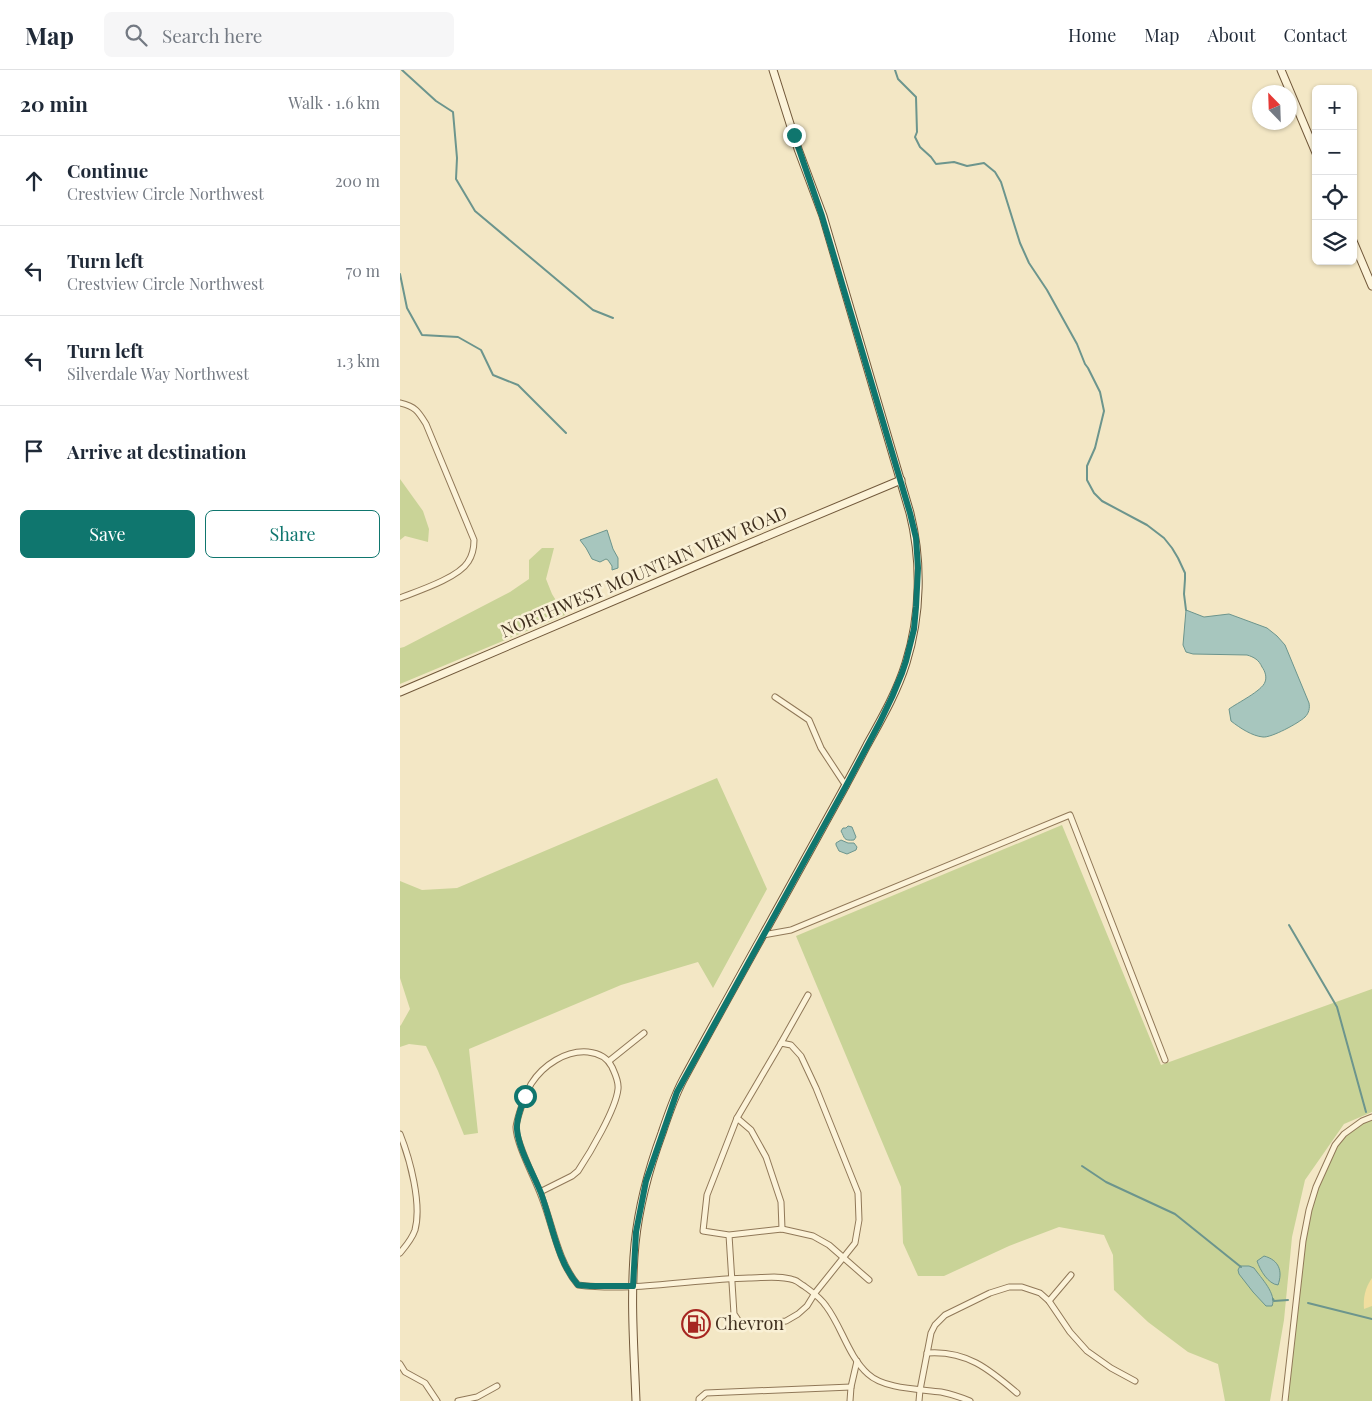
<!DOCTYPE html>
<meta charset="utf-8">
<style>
:root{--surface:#fff;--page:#f6f6f7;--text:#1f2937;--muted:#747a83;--line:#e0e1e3;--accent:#0f766e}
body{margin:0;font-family:"Playfair Display",serif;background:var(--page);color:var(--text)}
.controls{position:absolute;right:15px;top:15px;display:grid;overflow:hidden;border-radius:8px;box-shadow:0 1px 4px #0004}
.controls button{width:45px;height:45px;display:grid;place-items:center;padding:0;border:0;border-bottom:1px solid var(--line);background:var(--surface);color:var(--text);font:25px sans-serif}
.compass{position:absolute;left:852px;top:15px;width:45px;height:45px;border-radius:50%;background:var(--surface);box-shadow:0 1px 4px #0004;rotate:337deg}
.stop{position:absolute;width:15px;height:15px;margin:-11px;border:4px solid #0f766e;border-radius:50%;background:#fff}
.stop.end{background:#0f766e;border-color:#fff;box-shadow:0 1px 5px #0008}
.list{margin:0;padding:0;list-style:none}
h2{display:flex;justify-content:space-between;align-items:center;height:65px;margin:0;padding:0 20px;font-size:21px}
h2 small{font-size:16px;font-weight:400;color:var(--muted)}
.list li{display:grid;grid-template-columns:32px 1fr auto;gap:15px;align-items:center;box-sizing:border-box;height:90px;padding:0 20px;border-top:1px solid var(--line)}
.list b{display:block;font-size:19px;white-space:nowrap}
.list p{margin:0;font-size:16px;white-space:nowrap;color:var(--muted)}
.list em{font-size:16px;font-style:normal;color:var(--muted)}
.actions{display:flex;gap:10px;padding:15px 20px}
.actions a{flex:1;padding:11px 0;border:1px solid var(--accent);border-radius:8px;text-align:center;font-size:18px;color:var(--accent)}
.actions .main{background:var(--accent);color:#fff}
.icon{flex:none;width:28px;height:28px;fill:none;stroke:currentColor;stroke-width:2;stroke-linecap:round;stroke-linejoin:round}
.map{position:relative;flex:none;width:972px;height:1331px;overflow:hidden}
header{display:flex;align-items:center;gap:30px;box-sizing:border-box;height:70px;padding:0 25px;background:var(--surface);border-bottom:1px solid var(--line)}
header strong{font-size:24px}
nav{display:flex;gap:28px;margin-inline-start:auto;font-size:18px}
.search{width:350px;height:45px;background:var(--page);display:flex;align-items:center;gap:12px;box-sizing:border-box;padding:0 18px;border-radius:8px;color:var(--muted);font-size:19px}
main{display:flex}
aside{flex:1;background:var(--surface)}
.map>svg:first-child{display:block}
.green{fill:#c9d397}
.sand{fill:#f1de9f}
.water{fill:#a7c6be;stroke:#6c958d}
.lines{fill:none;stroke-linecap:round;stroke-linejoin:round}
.stream{stroke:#6c958d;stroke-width:2}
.street-casing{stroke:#907858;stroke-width:7}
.secondary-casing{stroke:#72593b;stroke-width:9}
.street{stroke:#fcf3d9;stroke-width:5}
.secondary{stroke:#fcf3d9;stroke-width:7}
.route{stroke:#0f766e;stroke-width:6}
.labels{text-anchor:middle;stroke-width:5;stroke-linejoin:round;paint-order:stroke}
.street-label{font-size:18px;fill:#3f2f1e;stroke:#f9f0d5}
.poi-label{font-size:18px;fill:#3f2f1e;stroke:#f9f0d5;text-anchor:start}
</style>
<header>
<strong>Map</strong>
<div class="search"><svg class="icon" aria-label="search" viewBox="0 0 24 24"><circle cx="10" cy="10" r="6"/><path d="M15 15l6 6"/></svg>Search here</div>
<nav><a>Home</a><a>Map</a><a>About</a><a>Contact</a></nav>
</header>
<main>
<aside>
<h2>20 min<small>Walk · 1.6 km</small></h2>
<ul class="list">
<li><svg class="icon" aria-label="ahead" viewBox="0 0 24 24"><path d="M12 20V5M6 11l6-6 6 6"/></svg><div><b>Continue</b><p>Crestview Circle Northwest</p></div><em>200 m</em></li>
<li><svg class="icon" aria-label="left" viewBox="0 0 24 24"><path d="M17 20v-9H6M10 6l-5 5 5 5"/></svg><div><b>Turn left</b><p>Crestview Circle Northwest</p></div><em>70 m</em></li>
<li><svg class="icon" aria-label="left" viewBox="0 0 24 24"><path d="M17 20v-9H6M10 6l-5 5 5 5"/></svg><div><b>Turn left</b><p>Silverdale Way Northwest</p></div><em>1.3 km</em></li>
<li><svg class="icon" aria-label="arrive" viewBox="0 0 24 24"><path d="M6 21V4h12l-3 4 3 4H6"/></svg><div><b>Arrive at destination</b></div></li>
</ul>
<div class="actions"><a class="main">Save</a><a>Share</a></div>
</aside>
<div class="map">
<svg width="972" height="1331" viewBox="0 0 972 1331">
<rect width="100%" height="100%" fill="#f3e7c5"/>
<!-- green -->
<g class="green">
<polygon points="0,409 23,441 29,459 28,472 5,466 0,470"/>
<polygon points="142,478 154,478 146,509 152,524 165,545 0,614 0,578 4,577 110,522 129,509 129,490"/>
<polygon points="317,708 367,819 313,918 298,892 221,915 69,979 78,1063 64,1065 38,1001 26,976 9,974 0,977 0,956 1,955 10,939 0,908 0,811 22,820 57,818"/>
<polygon points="662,755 761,995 972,919 972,1042 944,1054 905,1110 892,1167 884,1250 870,1331 825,1331 818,1294 788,1282 748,1252 714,1220 713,1185 704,1165 659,1157 609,1176 544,1206 518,1206 503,1173 501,1117 396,866"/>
<polygon points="972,1047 972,1331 885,1331 909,1140 927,1093 944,1064"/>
</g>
<!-- sand -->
<path class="sand" d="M972,1208V1236L964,1239C963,1228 965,1218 972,1208Z"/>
<!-- water -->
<g class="water">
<polygon points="207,460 213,479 218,488 218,498 212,500 212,496 208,490 206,489 200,492 192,489 186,478 180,470"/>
<path d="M786,540L804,547L829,544L867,558L877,566L885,575L909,633C910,638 909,643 905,647C899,653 871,668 863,667C852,666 840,658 831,651L829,639C837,633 862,621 865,612C867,607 865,601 862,597C859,590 854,587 847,585L793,584L786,582L783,575Z"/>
<path d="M448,756L452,757L456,767L454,770C443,771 445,768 441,761L443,758H446Z"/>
<polygon points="441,770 448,773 454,773 457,777 456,780 447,784 439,781 436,775 436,773"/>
<path d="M864,1186C879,1190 883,1201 878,1215C868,1214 860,1200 857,1191Z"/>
<path d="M840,1196H849L854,1198C861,1208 877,1224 872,1236H866L853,1222L839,1204L838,1200Z"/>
</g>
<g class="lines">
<!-- stream -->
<g class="stream">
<polyline points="2,0 36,31 53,42 57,88 56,109 75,141 193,240 213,248"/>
<polyline points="495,0 498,9 516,27 517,62 515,67 520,77 531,87 536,94 554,92 567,96 584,93 595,102 601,112 620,173 629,193 647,220 677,274 685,294 688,298 700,322 704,341 695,378 687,396 687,410 694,423 702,431 747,455 764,468 772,478 778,488 785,503 785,509 784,524 786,540"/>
<polyline points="0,204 7,238 22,265 58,267 81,280 93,305 118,315 166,363"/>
<polyline points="889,855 937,937 966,1042"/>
<polyline points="682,1096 706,1112 775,1144 841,1197"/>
<polyline points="873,1229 874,1231 888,1230"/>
<polyline points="908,1233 972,1249"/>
</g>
<defs>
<g id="street">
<path d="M0,333C16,337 18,341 26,354L74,470C74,477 72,486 68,492C58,508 18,521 0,528"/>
<polyline points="375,627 409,650 421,678 446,716"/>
<polyline points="363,865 391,860 670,745 765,990"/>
<polyline points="381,973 408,925"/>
<polyline points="209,991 244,963"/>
<polyline points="337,1048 351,1060 366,1087 381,1132 382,1159"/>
<path d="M0,1064C10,1089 22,1134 15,1160C12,1169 6,1176 0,1183"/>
<path d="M140,1122L172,1106L178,1101C190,1083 216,1039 218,1019C219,1011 215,1004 212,997C207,987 198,983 188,982C166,980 143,995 131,1014C127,1022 124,1030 121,1038C119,1044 117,1050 116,1057C116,1074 136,1110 142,1128C153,1156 158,1192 178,1215C234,1222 292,1209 349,1208C363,1208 380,1205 394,1210C398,1211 400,1214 404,1216C412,1222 420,1227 426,1236C442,1257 448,1286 468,1304C484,1319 519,1319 541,1322C551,1324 560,1327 570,1331"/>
<polyline points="329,1165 334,1244 340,1253 350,1255 386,1251 398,1244 407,1236 415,1223 455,1173 459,1150 458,1123 416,1018 401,986 391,975 381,973 337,1048 307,1125 303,1161 329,1165 382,1159 413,1166 429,1175 469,1210"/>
<polyline points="649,1231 671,1205"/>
<path d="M527,1283C566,1280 589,1299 617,1323"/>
<polyline points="0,1294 5,1302 25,1313 37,1331"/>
<polyline points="58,1331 77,1327 97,1316"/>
<polyline points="299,1331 299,1329 306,1323 451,1317"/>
<polyline points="450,1331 451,1317 457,1291"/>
<polyline points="519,1331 520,1320 531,1263 535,1255 545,1245 590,1223 609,1217 622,1217 640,1223 649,1231 670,1262 687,1281 711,1298 735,1311"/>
<polyline points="885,1331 903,1171 909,1140 916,1117 935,1075 944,1064 962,1051 972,1047"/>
</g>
<g id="secondary">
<polyline points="881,0 916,83"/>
<polyline points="953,171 972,216"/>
<polyline points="0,622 293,497 501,410"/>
<path d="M236,1331C234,1279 230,1226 235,1174C239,1134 248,1101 262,1063C268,1045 274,1027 283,1010C330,923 379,837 426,751C440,726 454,700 467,675C482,648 497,622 506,593C521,545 522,491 510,443L423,146L398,79L373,0"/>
</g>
</defs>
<!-- street casing -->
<use href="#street" class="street-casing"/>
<!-- secondary casing -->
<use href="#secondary" class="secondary-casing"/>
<!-- street -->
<use href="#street" class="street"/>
<!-- secondary -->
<use href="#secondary" class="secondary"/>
</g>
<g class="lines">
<!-- route -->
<path class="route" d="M125,1026C122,1036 116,1048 117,1059C118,1078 134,1105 141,1123C152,1153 157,1191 178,1215L190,1216H233L236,1162L246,1111L277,1022L446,716L480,652L492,627L502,603L506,591L514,559L516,537L518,498L516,468L510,443L422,146L394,65"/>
</g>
<!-- icons -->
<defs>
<symbol id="fuel-ring" viewBox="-11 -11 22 22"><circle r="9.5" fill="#f9f0d5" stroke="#a62621" stroke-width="1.5"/><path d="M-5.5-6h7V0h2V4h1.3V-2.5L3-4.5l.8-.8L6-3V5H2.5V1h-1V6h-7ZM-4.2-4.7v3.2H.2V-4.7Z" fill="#a62621"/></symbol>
</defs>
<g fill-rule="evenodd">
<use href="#fuel-ring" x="280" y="1238" width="32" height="32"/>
</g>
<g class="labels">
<!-- street labels -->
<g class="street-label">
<text transform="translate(244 502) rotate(-23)" y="6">NORTHWEST MOUNTAIN VIEW ROAD</text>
</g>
<!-- poi labels -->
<g class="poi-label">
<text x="315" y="1260">Chevron</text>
</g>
</g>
</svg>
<div class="controls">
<button>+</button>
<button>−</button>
<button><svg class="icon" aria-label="locate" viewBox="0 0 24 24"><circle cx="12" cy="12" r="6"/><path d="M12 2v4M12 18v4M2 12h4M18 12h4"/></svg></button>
<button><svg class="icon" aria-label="layers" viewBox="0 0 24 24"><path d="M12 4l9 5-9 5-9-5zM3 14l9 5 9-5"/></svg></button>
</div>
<svg class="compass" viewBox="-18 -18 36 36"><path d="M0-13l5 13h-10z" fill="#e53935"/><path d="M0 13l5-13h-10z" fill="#747a83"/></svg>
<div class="stop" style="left:125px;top:1026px"></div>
<div class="stop end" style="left:394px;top:65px"></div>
</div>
</main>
